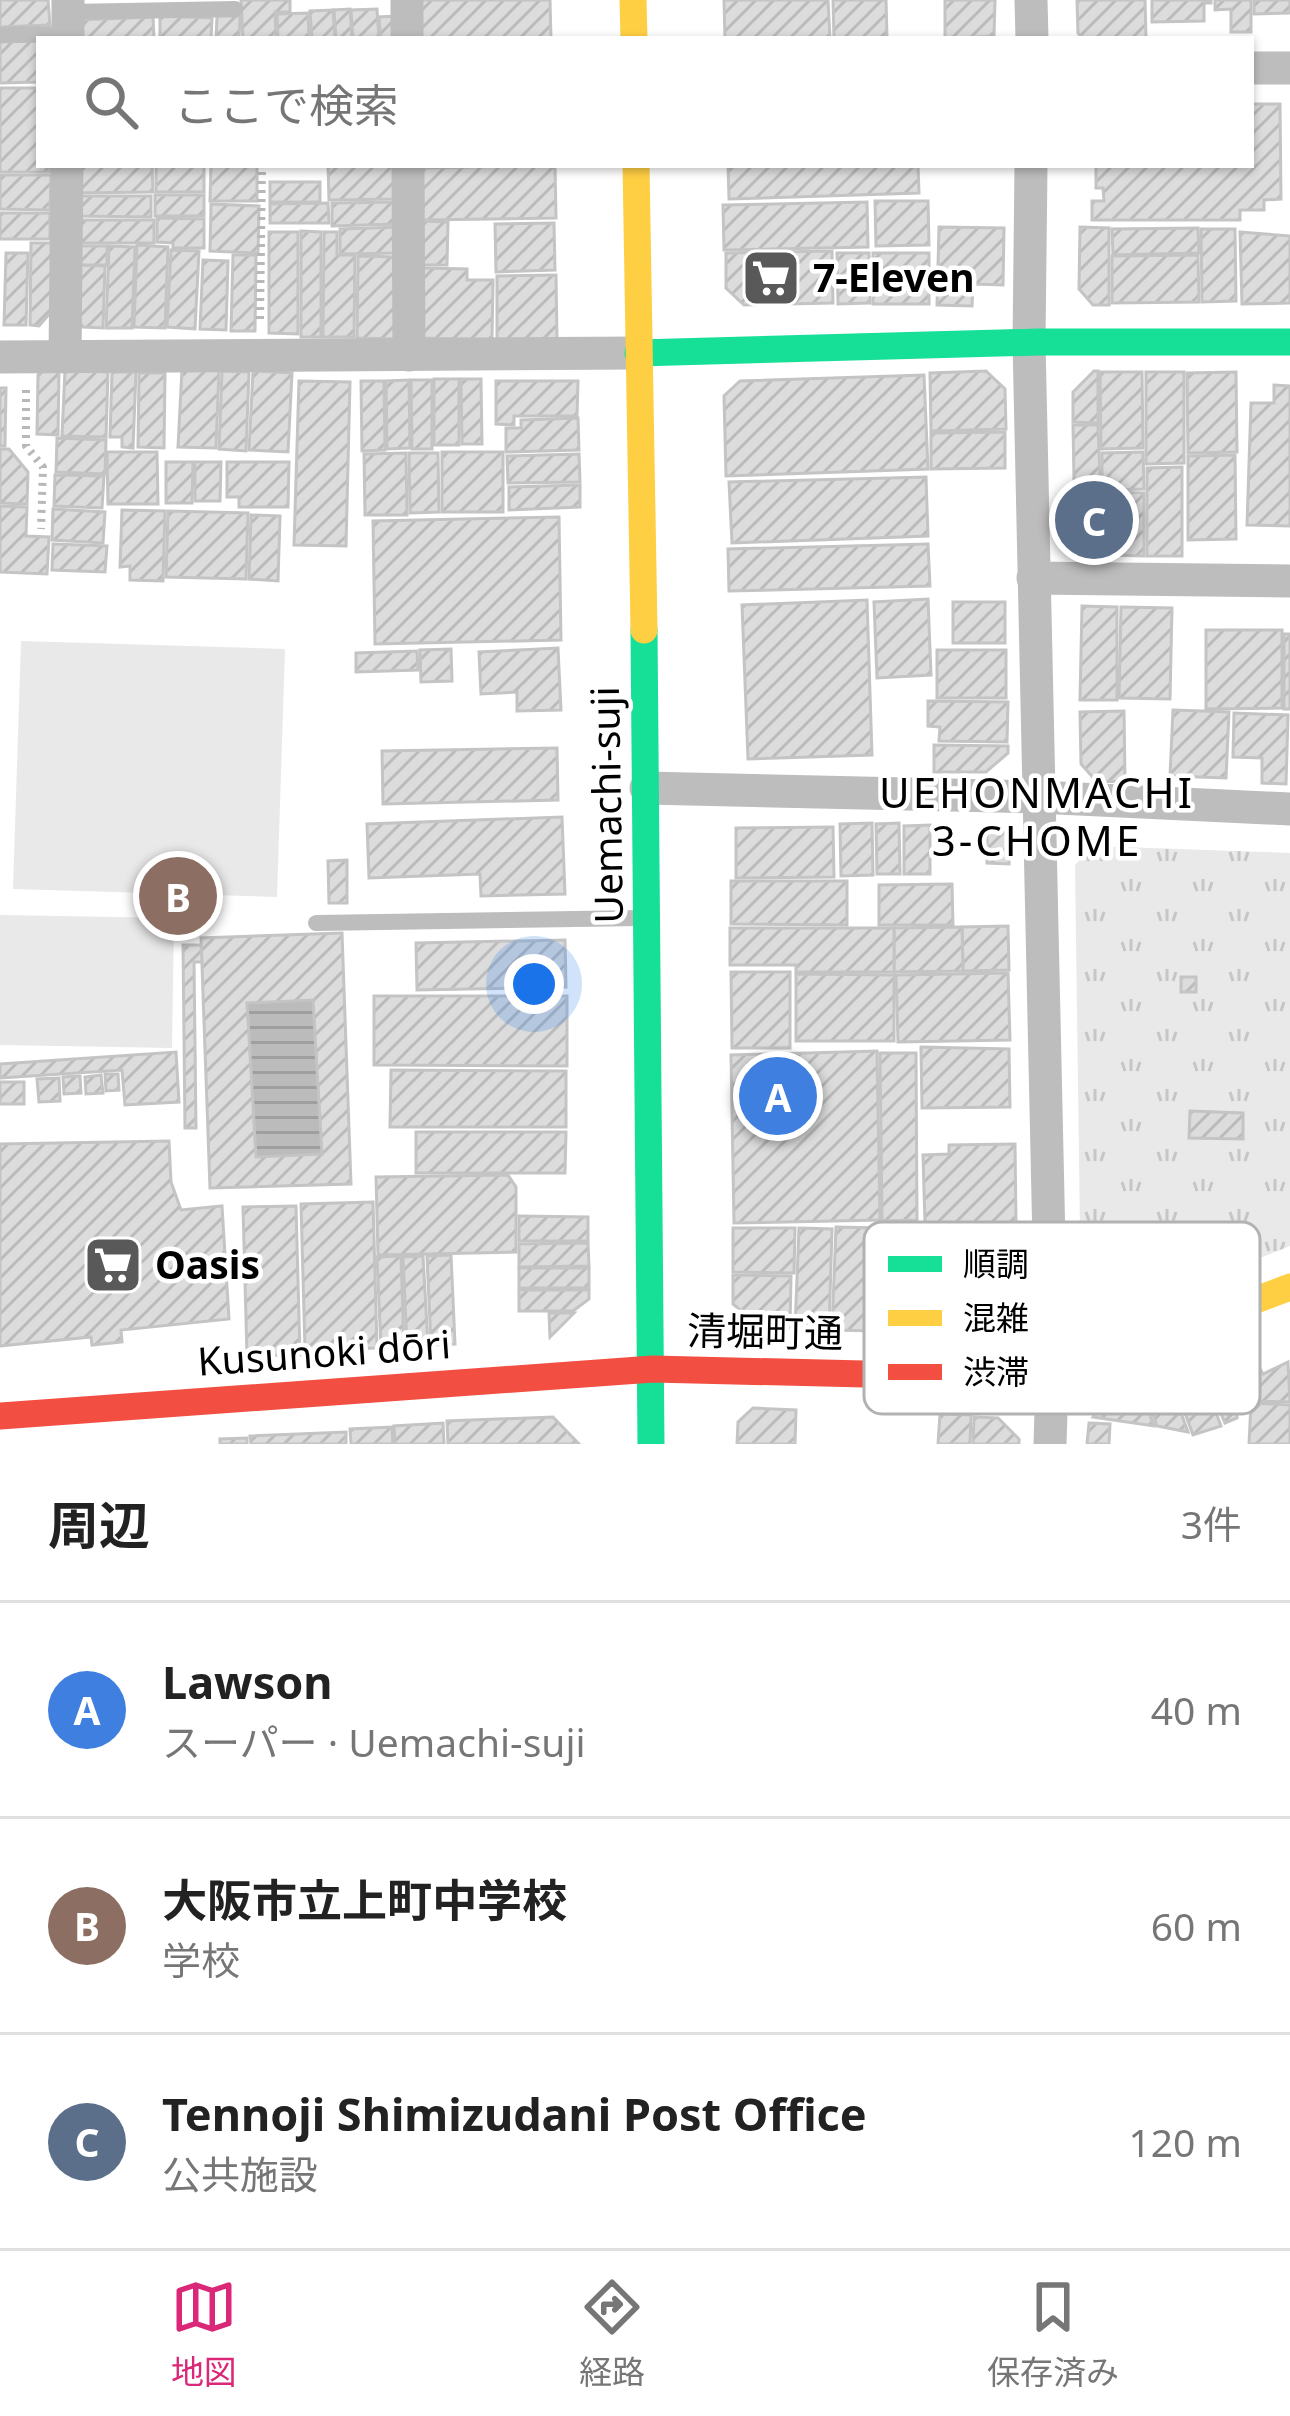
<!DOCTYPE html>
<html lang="ja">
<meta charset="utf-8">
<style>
:root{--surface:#fff;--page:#f6f6f6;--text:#222;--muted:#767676;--line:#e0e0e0;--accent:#db2777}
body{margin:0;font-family:"Noto Sans","Noto Sans JP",sans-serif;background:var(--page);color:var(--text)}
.you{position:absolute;left:534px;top:984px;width:42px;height:42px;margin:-30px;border:9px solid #fff;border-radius:50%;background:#1a73e8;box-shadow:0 0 0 18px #1a73e833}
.badge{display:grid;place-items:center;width:78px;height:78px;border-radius:50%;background:var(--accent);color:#fff;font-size:39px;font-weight:700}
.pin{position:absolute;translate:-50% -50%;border:6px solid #fff;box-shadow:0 3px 12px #0006}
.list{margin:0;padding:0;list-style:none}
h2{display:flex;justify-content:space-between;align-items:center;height:156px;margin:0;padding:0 48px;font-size:51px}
h2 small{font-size:39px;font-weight:400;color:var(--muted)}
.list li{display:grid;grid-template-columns:78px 1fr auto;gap:36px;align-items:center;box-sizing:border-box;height:216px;padding:0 48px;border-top:3px solid var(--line)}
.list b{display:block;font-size:45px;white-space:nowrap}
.list p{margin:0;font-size:39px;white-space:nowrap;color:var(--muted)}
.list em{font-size:39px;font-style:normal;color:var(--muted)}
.icon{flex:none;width:66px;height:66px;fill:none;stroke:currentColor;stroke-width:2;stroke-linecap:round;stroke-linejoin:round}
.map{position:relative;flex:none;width:1290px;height:1444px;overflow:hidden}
.search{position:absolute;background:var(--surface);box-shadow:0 3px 9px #0004;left:36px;right:36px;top:36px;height:132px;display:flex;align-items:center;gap:30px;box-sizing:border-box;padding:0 42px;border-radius:0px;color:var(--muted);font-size:45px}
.sheet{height:804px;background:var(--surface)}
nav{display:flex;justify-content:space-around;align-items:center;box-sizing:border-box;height:168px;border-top:3px solid var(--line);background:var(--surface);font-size:33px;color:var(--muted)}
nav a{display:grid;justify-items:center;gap:6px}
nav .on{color:var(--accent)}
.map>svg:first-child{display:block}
.grass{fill:#e9e9e9}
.park{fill:url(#park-tufts)}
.water{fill:url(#water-rules)}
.building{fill:url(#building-hatch);stroke:#c4c4c4;stroke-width:3;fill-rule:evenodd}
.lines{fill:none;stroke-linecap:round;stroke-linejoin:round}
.path{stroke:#b8b8b8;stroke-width:8;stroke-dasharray:3 6;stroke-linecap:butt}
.lane{stroke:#bdbdbd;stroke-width:16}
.street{stroke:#bdbdbd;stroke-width:33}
.fast{stroke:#16e098;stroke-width:27}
.slow{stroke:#ffcf43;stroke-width:27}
.jam{stroke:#f24e42;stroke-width:27}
.labels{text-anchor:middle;stroke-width:9;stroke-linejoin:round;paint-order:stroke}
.poi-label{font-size:39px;font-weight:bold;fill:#000;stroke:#fff;text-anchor:start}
.street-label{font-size:39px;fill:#000;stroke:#fff}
.neighbourhood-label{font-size:42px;letter-spacing:3px;fill:#000;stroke:#fff}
.key{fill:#fff;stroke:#b2b2b2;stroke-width:3}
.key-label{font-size:33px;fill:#000}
</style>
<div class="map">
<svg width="1290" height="1444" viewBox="0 0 1290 1444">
<defs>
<pattern id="park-tufts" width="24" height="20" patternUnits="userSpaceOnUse" patternTransform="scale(3)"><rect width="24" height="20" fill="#e9e9e9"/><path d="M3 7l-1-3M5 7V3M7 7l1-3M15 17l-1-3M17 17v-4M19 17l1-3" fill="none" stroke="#c6c6c6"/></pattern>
<pattern id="water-rules" width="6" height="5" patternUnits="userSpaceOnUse" patternTransform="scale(3)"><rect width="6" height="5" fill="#bbb"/><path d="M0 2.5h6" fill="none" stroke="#9f9f9f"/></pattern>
<pattern id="building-hatch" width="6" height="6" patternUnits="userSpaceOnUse" patternTransform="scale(3)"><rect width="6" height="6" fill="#dcdcdc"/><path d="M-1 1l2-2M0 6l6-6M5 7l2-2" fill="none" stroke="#bbb"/></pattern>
</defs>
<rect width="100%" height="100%" fill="#fff"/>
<!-- grass -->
<g class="grass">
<polygon points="21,641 285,649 277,897 13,889"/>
<polygon points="0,915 174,918 172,1048 0,1045"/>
</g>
<!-- park -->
<polygon class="park" points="1093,846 1290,853 1290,1246 1110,1318 1081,1304 1075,865"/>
<!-- water -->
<polygon class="water" points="313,1000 322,1154 256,1157 247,1003"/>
<!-- building -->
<g class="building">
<polygon points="0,0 48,0 50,25 0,27"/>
<polygon points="241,0 290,0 290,12 275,12 276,39 243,39"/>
<polygon points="418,0 550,0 551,39 419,39"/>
<polygon points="724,0 828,0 830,39 725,39"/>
<polygon points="833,0 886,0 887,37 834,39"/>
<polygon points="945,0 995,0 994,36 945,39"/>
<polygon points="1077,0 1145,0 1146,39 1083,39 1078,33"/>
<polygon points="1152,0 1211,0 1211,3 1204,3 1204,21 1152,22"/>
<polygon points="1215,0 1251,0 1251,32 1231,32 1231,9 1215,10"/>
<polygon points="1254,0 1290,0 1290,13 1254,14"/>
<polygon points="350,9 352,39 336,39 334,10"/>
<polygon points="377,9 379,39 353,39 351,10"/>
<polygon points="333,10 335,39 312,39 310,11"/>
<polygon points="308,13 309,39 278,39 277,14"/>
<polygon points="160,16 212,18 211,39 160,39"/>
<polygon points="217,16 240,16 239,39 216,39"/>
<polygon points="396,16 398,39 381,39 379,17"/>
<polygon points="153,17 154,39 76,39 75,20"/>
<polygon points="39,41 39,82 0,83 0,42"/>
<polygon points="0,88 39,88 39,165 50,165 50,172 0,172"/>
<polygon points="1251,104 1280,104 1281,199 1264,200 1264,210 1240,210 1240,220 1092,220 1092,201 1104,201 1103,188 1096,188 1096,165 1251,165"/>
<polygon points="152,165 153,192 76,193 75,166"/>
<rect x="156" y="165" width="48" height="27"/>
<polygon points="211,165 257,165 257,201 210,201"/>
<polygon points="328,165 398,165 399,199 329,200"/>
<polygon points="555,165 556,218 421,220 421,168"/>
<polygon points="728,165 918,165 919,193 729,199"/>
<polygon points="0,175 51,175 50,210 0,209"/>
<rect x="270" y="182" width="50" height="20"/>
<rect x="155" y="195" width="49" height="21"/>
<polygon points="75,196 151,196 151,217 76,216"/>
<polygon points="875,201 928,201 929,245 876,246"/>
<polygon points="398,202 399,224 332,226 332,203"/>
<polygon points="867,202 868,247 724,250 723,205"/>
<polygon points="328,203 329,223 270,223 270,204"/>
<polygon points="211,204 259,206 258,253 210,251"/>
<rect x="0" y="213" width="50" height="26"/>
<polygon points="157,218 204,219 204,248 173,248 173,243 157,242"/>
<polygon points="77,220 154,220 154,243 76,243"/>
<polygon points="421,221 448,222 447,265 420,265"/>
<polygon points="554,223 555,270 496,272 495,224"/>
<polygon points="399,227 400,253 340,254 340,229"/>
<polygon points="939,227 1004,228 1003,285 973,284 972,306 937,305"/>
<polygon points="1080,227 1109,228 1109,305 1093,305 1079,289"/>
<polygon points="1198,228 1199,253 1113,255 1112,229"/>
<polygon points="1201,229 1235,229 1236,301 1202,302"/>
<polygon points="301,231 321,232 321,337 301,337"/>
<polygon points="269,232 298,232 298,334 269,333"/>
<polygon points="324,232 337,232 337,255 355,255 354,337 323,337"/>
<polygon points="1240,232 1290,236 1290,303 1242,304"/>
<polygon points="31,243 52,243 51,312 39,326 30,325"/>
<polygon points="137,245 168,247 165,328 134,327"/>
<polygon points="76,246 107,246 107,265 75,265"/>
<polygon points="109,246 135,247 132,328 106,328"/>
<polygon points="171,250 199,251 195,329 167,327"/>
<polygon points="832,251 833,303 744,305 726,288 726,253"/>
<polygon points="6,253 28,253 26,325 4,325"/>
<polygon points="837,253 869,253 870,303 838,304"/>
<rect x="873" y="253" width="56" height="51"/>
<polygon points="233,255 256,255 255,331 231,331"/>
<polygon points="1198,255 1199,302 1112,303 1112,256"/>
<polygon points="358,256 399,257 398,339 357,338"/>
<polygon points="203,260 228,261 226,330 200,329"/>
<polygon points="75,265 105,266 103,328 83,327 74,313"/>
<polygon points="422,268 467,269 467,280 493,280 492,340 421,338"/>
<polygon points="556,275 557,339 497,340 497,276"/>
<polygon points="45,368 59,368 58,435 37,434 38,375"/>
<polygon points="182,369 219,370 216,448 178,447"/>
<polygon points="65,370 108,372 106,437 62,436"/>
<polygon points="222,371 249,372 246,451 219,449"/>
<polygon points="253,371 292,373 288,452 249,450"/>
<polygon points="986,371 1005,389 1006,429 931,431 930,373"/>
<polygon points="1094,371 1098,371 1098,423 1073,422 1073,392"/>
<polygon points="112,372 136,372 133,448 122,447 122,437 110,437"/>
<polygon points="1100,372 1142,372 1143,448 1101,449"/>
<polygon points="1146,372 1184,372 1184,463 1146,464"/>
<polygon points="1236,372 1237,452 1188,453 1187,373"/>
<polygon points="139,373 165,373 164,448 138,447"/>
<polygon points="924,375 928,469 726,476 724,396 740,381"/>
<rect x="434" y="379" width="25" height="66"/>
<polygon points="461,379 481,379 482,444 462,444"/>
<polygon points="409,380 410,448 387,449 386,381"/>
<polygon points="411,380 432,380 432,449 412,449"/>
<polygon points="299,381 350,382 346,546 294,545"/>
<polygon points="361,381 384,381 385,450 362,451"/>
<polygon points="496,381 578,381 577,416 514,416 514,425 496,424"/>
<polygon points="1274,385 1290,386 1290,526 1247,525 1251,403 1274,403"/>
<polygon points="0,388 6,388 5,446 0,446"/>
<polygon points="578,418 579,450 506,452 506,428 521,428 521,420"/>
<polygon points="1073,425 1098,425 1100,480 1074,481"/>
<polygon points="1005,432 1005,468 931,469 931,433"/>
<polygon points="57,438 106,440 105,474 56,472"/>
<polygon points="0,449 9,449 28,472 27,504 0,503"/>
<polygon points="107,452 157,452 158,504 108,504"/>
<rect x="442" y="452" width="61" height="60"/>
<polygon points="1143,452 1144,489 1110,490 1110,479 1102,479 1102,453"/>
<polygon points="406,453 407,515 365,515 364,454"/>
<polygon points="409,453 438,453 439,512 410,513"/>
<polygon points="579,454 580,482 508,483 507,456"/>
<polygon points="1235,455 1236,539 1188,540 1188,456"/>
<polygon points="166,462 193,462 192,503 166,503"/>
<polygon points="195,462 221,462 220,501 195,501"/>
<polygon points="227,462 289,462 288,507 239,507 239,497 227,497"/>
<polygon points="1182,467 1182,556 1147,556 1147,468"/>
<polygon points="55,475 104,476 102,508 54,506"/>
<polygon points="926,477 928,536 732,543 729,482"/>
<polygon points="1081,482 1106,482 1105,552 1092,552 1081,539"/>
<polygon points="580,485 580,507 509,510 509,487"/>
<polygon points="1110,492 1144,493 1144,556 1110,555"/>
<polygon points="0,506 27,507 26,536 49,537 47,574 0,572"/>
<polygon points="53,509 105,512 103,543 52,540"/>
<polygon points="122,510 165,511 163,581 130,580 130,566 120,567"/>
<polygon points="168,511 248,513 246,579 166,577"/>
<polygon points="251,515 280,516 278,581 249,579"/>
<polygon points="559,517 561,640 375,644 373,521"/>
<polygon points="53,544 107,546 105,572 52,570"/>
<polygon points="928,544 930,586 729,591 728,549"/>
<polygon points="928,599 931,675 877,678 874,602"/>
<polygon points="867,600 872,755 748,759 742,605"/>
<rect x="953" y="602" width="52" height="41"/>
<polygon points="1082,606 1117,607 1117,700 1080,700"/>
<polygon points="1121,607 1172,608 1170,699 1119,698"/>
<polygon points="1206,630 1282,630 1282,708 1206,709"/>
<rect x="1284" y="634" width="6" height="75"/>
<polygon points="558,648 561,710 517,711 517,692 481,694 479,652"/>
<polygon points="451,649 452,681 421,682 420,650"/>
<rect x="937" y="650" width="69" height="48"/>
<polygon points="417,651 418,670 356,672 356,653"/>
<polygon points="928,701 1008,702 1007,742 939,741 940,727 928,726"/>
<polygon points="1173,710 1229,712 1226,778 1170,776"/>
<polygon points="1124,711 1125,781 1097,782 1081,764 1080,712"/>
<polygon points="1234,713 1288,715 1286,784 1262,783 1262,758 1233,757"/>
<polygon points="934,745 1008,746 1008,753 986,772 934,772"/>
<polygon points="557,748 558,800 383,804 382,751"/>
<polygon points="562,817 565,894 481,896 480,874 369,878 367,824"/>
<polygon points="872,823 873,875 841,876 840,824"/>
<polygon points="899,823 900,874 877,874 876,824"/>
<polygon points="930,825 930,874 904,874 904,826"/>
<polygon points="987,826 999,826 1010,840 1009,864 987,863"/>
<polygon points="833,827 834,877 736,878 736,828"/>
<polygon points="347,860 347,903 329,903 328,861"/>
<polygon points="731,881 847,881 847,925 731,924"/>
<polygon points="952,884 953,925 879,925 879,885"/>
<polygon points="1008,926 1009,970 963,971 962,927"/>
<polygon points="962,927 963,971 894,972 894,928"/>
<polygon points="730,928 894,928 894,972 796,972 796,965 730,965"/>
<path d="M342,933L351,1184L210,1188L201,938ZM313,1000L322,1154L256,1157L247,1003Z"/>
<polygon points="565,940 566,987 417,990 416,943"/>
<polygon points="183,945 201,945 202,962 194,962 196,1128 185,1128"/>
<polygon points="731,972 790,972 790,1048 732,1048"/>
<polygon points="1008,973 1010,1040 898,1042 896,975"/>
<polygon points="796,974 894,975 894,1041 796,1041"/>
<rect x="1181" y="977" width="15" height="15"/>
<polygon points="374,996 567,996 567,1066 374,1065"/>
<polygon points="921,1047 1009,1049 1010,1107 922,1108"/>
<polygon points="877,1051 880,1220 734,1223 731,1055"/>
<polygon points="176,1052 179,1102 125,1105 122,1070 0,1078 0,1064"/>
<polygon points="880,1053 916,1053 917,1220 882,1221"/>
<polygon points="391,1070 566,1071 566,1127 390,1127"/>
<polygon points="105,1074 118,1074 119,1090 106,1091"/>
<polygon points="101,1075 103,1093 86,1094 85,1077"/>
<polygon points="80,1076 81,1093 64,1094 63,1077"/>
<polygon points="59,1078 60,1101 39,1102 37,1079"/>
<rect x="0" y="1082" width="24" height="22"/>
<polygon points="1190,1111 1243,1113 1243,1139 1189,1138"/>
<polygon points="416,1132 566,1132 565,1173 416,1173"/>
<polygon points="169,1141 171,1182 181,1210 222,1206 229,1319 121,1330 122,1342 92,1345 91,1337 0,1346 0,1144"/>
<polygon points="1015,1144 1016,1223 925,1224 923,1155 949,1154 949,1145"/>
<polygon points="508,1175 516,1187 516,1252 378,1255 376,1177"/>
<polygon points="373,1202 377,1348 305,1350 301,1204"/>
<polygon points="296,1206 300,1355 247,1356 243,1207"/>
<polygon points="519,1216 588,1217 588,1241 519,1241"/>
<polygon points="836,1227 879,1228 875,1331 832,1330"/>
<polygon points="733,1228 795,1228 794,1273 733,1272"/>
<polygon points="799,1228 832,1229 829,1330 795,1328"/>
<polygon points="588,1243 589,1266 519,1267 519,1244"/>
<polygon points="451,1255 455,1344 431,1345 427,1256"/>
<polygon points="401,1256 404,1346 381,1348 377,1257"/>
<polygon points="423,1256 428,1345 407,1346 403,1257"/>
<rect x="519" y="1268" width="70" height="20"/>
<polygon points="733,1275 791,1276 790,1328 761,1328 733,1304"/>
<polygon points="519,1290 589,1290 589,1299 573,1311 519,1311"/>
<polygon points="549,1313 574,1313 550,1337"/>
<polygon points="1244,1341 1263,1374 1288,1362 1290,1402 1242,1401 1222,1352"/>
<polygon points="1219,1352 1236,1392 1237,1418 1225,1423 1198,1360"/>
<polygon points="1197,1362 1221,1426 1193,1435 1170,1372"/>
<polygon points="1167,1374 1188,1432 1157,1426 1142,1384"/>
<polygon points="1139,1387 1154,1426 1093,1417 1101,1404"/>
<polygon points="1251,1403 1290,1405 1290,1444 1249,1444"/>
<polygon points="753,1408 796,1410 795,1444 737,1444 738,1422"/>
<polygon points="940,1414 971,1415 970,1444 938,1444"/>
<polygon points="553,1417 579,1444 448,1444 447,1421"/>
<polygon points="974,1417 998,1418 1019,1439 1019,1444 973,1444"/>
<polygon points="443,1423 444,1444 395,1444 394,1426"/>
<polygon points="1089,1423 1110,1424 1109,1444 1087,1444"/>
<polygon points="392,1427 393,1444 351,1444 350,1429"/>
<polygon points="346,1432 346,1444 251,1444 250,1436"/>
<polygon points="247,1438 247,1444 220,1444 220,1439"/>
</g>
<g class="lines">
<!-- path -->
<g class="path">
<polyline points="260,319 262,165"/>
<polyline points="26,390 26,446 43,467 41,529"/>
</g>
<!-- lane -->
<g class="lane">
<polyline points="68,12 235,9"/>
<polyline points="0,35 68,34"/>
<polyline points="316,923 642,918"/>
</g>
<!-- street -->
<g class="street">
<polyline points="407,0 407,39"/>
<polyline points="1031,0 1032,39"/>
<polyline points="68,39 68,0"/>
<polyline points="1251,68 1290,68"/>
<polyline points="408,165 409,355"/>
<polyline points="1031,165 1029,342 1052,1378 1050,1444"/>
<polyline points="0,357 638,353"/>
<polyline points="65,357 67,165"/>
<polyline points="1033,578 1290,581"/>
<polyline points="646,788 1037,797 1290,809"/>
</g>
<!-- fast -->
<g class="fast">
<polyline points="638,353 1039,342 1290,342"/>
<polyline points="644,630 651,1444"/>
</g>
<!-- slow -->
<g class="slow">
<polyline points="633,0 634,39"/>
<polyline points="636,165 644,630"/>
<polyline points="987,1377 1052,1378 1290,1287"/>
</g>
<!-- jam -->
<polyline class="jam" points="0,1416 653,1369 987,1377"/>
</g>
<!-- icons -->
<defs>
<symbol id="supermarket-square" viewBox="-11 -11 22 22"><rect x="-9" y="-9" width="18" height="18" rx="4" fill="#595959" stroke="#fff"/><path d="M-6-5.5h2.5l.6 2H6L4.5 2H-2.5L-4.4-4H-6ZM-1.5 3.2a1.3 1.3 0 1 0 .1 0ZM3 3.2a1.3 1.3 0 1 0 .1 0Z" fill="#fff"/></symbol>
</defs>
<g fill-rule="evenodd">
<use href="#supermarket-square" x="738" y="245" width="66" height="66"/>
<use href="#supermarket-square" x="80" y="1232" width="66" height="66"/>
</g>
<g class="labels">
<!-- poi labels -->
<g class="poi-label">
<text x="813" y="292">7-Eleven</text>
<text x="155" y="1279">Oasis</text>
</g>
<!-- street labels -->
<g class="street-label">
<text transform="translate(607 805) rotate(-91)" y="14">Uemachi-suji</text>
<text transform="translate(765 1332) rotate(1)" y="14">清堀町通</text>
<text transform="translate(324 1353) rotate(-4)" y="14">Kusunoki dōri</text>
</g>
<!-- neighbourhood labels -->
<g class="neighbourhood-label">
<text x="1037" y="808">UEHONMACHI<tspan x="1037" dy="48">3-CHOME</tspan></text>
</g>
</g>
<!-- legend -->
<rect x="864" y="1222" width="396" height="192" rx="18" class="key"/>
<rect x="888" y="1256" width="54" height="16" fill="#16e098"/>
<rect x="888" y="1310" width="54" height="16" fill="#ffcf43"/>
<rect x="888" y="1364" width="54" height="16" fill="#f24e42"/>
<g class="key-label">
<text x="963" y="1276">順調</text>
<text x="963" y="1330">混雑</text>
<text x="963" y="1384">渋滞</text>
</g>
</svg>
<div class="you"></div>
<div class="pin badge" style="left:778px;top:1096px;background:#3f7fe0">A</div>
<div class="pin badge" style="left:178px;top:896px;background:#8d6e63">B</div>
<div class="pin badge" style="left:1094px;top:520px;background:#5c6f8a">C</div>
<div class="search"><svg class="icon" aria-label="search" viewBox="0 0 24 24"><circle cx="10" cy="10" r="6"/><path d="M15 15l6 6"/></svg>ここで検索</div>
</div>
<section class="sheet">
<h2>周辺<small>3件</small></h2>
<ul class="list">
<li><span class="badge" style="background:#3f7fe0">A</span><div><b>Lawson</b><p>スーパー · Uemachi-suji</p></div><em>40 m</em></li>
<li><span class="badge" style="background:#8d6e63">B</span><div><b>大阪市立上町中学校</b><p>学校</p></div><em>60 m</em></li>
<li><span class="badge" style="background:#5c6f8a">C</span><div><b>Tennoji Shimizudani Post Office</b><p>公共施設</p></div><em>120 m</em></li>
</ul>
</section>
<nav>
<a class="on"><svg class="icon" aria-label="map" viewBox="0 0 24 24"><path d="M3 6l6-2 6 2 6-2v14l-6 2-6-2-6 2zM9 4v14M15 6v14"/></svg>地図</a>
<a><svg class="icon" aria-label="directions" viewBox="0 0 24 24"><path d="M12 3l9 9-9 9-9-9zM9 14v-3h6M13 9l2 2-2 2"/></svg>経路</a>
<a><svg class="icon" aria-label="saved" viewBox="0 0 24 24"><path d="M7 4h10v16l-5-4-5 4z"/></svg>保存済み</a>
</nav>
